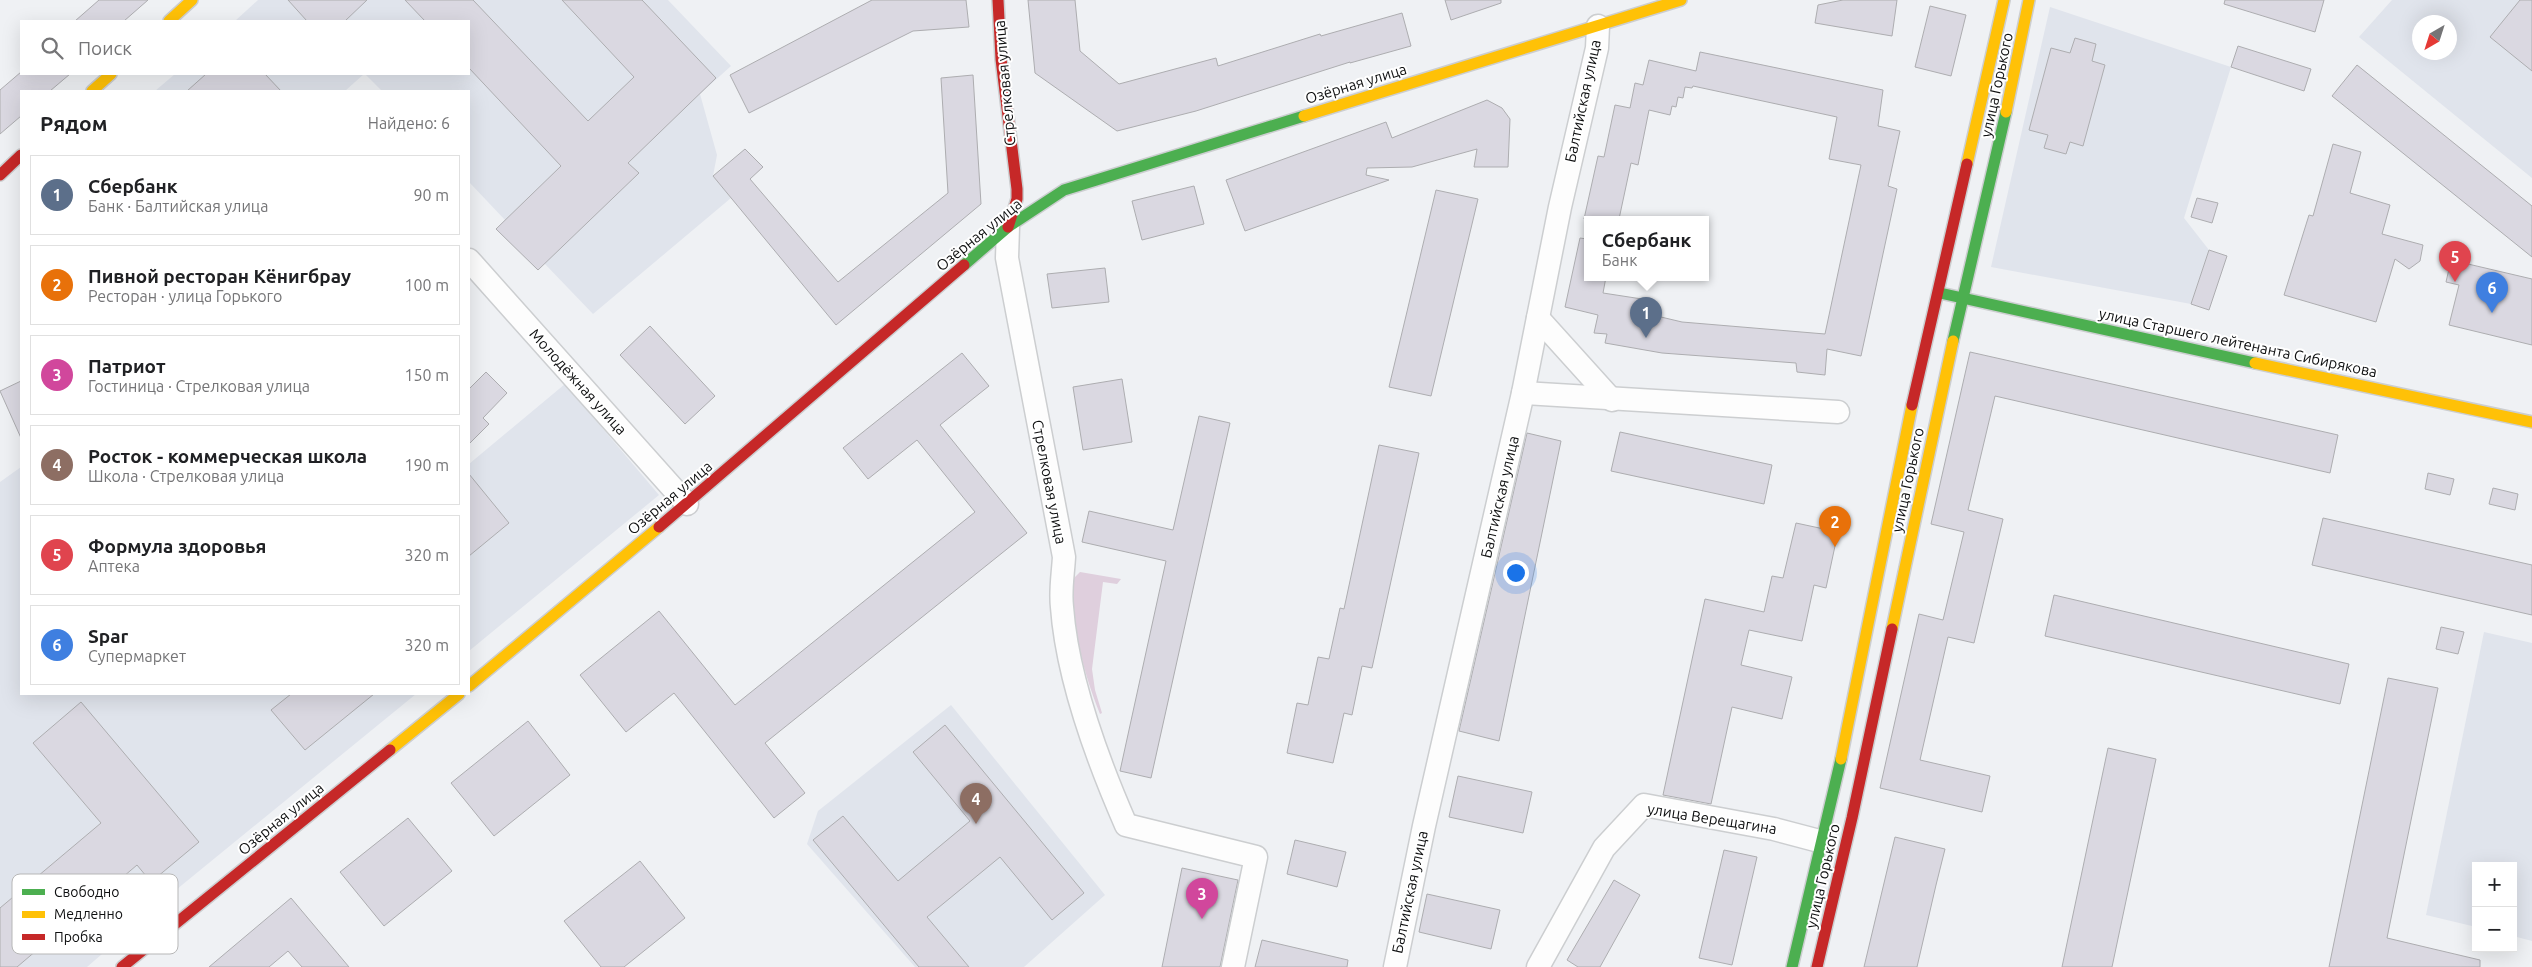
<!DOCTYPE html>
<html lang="ru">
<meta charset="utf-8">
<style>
:root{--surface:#fff;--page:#f2f2f2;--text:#202124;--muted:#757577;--line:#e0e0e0;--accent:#7c3aed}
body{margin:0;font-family:Ubuntu,sans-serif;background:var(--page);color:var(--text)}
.controls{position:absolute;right:15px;bottom:15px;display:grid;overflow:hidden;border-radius:0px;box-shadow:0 5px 20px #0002}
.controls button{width:45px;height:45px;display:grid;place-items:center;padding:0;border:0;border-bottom:1px solid var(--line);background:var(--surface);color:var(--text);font:25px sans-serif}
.compass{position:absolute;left:2412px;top:15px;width:45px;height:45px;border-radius:50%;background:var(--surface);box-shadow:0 5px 20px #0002;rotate:219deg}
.you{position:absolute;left:1515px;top:572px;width:18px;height:18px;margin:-12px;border:4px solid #fff;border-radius:50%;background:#1a73e8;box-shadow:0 0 0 8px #1a73e833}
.badge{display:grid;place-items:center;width:32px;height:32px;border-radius:50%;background:var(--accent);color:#fff;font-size:16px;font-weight:700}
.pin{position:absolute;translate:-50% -41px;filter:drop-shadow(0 1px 2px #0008)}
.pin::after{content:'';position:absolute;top:26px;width:18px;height:15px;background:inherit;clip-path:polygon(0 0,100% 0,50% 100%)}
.popup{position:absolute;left:1584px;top:216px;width:125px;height:65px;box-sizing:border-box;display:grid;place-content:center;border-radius:0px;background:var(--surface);filter:drop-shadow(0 1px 4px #0005);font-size:16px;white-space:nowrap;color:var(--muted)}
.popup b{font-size:19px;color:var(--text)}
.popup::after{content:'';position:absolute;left:50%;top:100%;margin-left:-10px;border:10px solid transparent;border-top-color:var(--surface)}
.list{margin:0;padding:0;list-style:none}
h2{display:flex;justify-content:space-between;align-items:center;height:65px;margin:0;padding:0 20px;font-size:21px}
h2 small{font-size:16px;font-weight:400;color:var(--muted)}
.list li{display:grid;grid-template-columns:32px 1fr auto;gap:15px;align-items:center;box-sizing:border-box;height:80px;margin:0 10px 10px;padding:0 10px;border:1px solid var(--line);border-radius:0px}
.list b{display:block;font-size:19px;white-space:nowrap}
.list p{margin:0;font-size:16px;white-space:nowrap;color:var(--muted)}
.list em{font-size:16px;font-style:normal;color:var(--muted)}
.icon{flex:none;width:28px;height:28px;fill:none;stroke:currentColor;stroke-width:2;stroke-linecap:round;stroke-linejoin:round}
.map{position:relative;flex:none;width:2532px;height:967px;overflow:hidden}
.search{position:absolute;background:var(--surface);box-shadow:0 5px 20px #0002;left:20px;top:20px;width:450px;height:55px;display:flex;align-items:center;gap:12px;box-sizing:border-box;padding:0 18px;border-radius:0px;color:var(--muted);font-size:19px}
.panel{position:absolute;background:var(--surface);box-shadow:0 5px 20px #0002;left:20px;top:90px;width:450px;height:605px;border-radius:0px}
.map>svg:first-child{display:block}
.built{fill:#e0e4ec;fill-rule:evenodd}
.green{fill:#dfcfdd}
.building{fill:#dad8e1;stroke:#adadb0}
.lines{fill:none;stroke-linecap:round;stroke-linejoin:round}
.street-casing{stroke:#ccced0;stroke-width:25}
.fast-casing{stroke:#ccced0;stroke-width:14}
.slow-casing{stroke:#ccced0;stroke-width:14}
.jam-casing{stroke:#ccced0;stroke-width:14}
.street{stroke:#fdfdfd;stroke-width:22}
.fast{stroke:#4caf50;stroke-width:11}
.slow{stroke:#ffc107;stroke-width:11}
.jam{stroke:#c62828;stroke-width:11}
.labels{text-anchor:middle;stroke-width:4;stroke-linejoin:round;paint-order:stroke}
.street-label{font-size:15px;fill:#0e0f10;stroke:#fff}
.key{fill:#fff;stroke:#b7b7b7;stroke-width:1}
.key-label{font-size:14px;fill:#0e0f10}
</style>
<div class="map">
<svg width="2532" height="967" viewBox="0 0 2532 967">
<rect width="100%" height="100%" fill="#eff1f4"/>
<!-- built -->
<g class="built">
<polygon points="258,0 668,0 731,66 700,94 717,155 713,176 731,198 593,314 544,263 538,270 496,229 505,220 469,182 469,91 382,91 365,74 469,74 469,21 235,21"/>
<path d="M2392,0H2532V178L2359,37ZM2420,22H2450V52H2420Z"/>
<polygon points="2050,7 2231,67 2184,218 2209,250 2191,304 1991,267"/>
<polygon points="175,74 364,74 345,91 155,91"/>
<polygon points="565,384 659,495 469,651 469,556 509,523 475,482 469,487 469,464"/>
<polygon points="21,467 21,694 291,694 271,710 305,750 374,694 416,694 182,885 87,967 17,967 137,865 151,882 199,842 81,703 33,743 101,823 0,908 0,482"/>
<polygon points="2484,632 2532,643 2532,941 2513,936 2513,866 2476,866 2476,927 2426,915"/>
<polygon points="951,705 1105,895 1024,967 915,967 807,844 818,811"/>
</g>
<!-- green -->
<path class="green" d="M1080,572L1121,579L1117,584L1103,582L1092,669L1095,690L1102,713L1100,714C1082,669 1073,629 1073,579Z"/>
<!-- building -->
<g class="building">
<polygon points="99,0 148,0 124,21 75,21"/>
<polygon points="288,0 367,0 345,21 307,21"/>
<polygon points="405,0 473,0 588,121 634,77 562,0 642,0 716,78 628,163 639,173 538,270 496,229 561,166 469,68 469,21 425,21"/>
<polygon points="872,0 966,0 969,27 913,31 749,113 730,75"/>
<polygon points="1028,0 1075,0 1080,51 1119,84 1216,58 1218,66 1320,34 1321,36 1402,13 1411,46 1350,63 1350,62 1196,111 1117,131 1035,73"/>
<polygon points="1445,0 1501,0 1501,3 1451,20"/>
<polygon points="1843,0 1897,0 1892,36 1815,23 1818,5"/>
<polygon points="2225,0 2324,0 2315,32 2224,4"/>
<polygon points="2520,0 2532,0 2532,71 2490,37"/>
<polygon points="1930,6 1966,15 1951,76 1915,67"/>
<polygon points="2075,38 2096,44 2092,61 2105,65 2083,146 2070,142 2066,154 2044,148 2048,135 2029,130 2051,48 2070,53"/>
<polygon points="2238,46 2311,69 2304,91 2231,67"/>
<polygon points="1700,52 1883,90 1878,126 1900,131 1888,186 1897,189 1861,356 1827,349 1825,375 1797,372 1796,363 1662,353 1605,343 1607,334 1594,333 1598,315 1565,307 1580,238 1587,239 1587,277 1606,277 1603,293 1642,299 1640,312 1682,322 1825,334 1861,165 1829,159 1837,117 1693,86 1692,88 1685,87 1683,98 1678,97 1676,107 1672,106 1670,115 1649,110 1638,165 1631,163 1619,219 1584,219 1598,156 1604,157 1615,105 1630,108 1635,83 1643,85 1649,60 1696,71"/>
<polygon points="2357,65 2532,206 2532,257 2332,96"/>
<polygon points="21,72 21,74 70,74 50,91 21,91 21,116 0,134 0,90"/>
<polygon points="206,74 265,74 281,91 187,91"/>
<polygon points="973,75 981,204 836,325 713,176 745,149 763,167 750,179 838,282 948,193 941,78"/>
<polygon points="1487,100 1502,108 1510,119 1508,167 1474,167 1477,149 1412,167 1367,168 1366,175 1389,180 1245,231 1226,180 1386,122 1392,138"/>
<polygon points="2333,144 2361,152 2350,193 2390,205 2382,234 2423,245 2420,261 2409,269 2395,259 2376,322 2284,295 2309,215 2313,216"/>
<polygon points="1194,186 1204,224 1142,240 1132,201"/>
<polygon points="1436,190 1478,199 1431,396 1389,387"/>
<polygon points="2197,198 2218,203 2212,223 2191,217"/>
<polygon points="2209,250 2227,256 2209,310 2191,304"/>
<polygon points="2451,260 2532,279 2532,345 2449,325 2459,285 2446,282"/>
<polygon points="1105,268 1109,302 1052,308 1047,274"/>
<polygon points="650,326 715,396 685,424 620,355"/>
<polygon points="1970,352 2338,435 2330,473 1995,396 1968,510 2003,519 1974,643 1948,637 1920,760 1990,776 1982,812 1880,788 1919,614 1943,620 1964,532 1931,524"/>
<polygon points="962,353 989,386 940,425 1027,533 765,743 805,793 774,818 674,693 626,732 580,675 659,611 735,705 975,512 917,440 868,479 843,448"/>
<polygon points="486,372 507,393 483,418 489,424 469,444 469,389"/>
<polygon points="1122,379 1132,442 1083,450 1073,387"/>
<polygon points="21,381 21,438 0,391"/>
<polygon points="1199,416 1230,423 1151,778 1120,771 1166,561 1082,542 1089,511 1173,530"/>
<polygon points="1620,432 1772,465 1764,504 1611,471"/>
<polygon points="1527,433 1561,441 1499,741 1459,731"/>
<polygon points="1379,445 1419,453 1372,668 1362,666 1352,715 1344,713 1333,763 1287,753 1297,703 1308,705 1318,657 1329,659 1340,608 1344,609"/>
<polygon points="2428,473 2454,479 2450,495 2425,489"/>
<polygon points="469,474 509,523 469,556"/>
<polygon points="2493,488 2518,494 2515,510 2489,504"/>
<polygon points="2323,518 2532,565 2532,615 2312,565"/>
<polygon points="1796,523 1838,532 1826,588 1814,585 1802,641 1749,630 1741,665 1792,677 1782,719 1732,707 1711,804 1663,795 1705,599 1764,612 1772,576 1783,578"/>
<polygon points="2054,595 2349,664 2340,704 2045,636"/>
<polygon points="2441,627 2464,632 2458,654 2436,649"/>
<polygon points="2388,678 2438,688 2387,938 2480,960 2480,967 2329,967"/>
<polygon points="291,694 374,694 305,750 271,710"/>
<polygon points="81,702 199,842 151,882 137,865 17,967 0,967 0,908 101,823 33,743"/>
<polygon points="528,721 570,775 494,836 451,783"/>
<polygon points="945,725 1084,893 1052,920 1000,857 927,917 969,967 919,967 813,840 843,816 898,881 970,821 913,752"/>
<polygon points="2108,748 2156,759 2112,967 2062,967"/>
<polygon points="1458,776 1532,792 1523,833 1449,817"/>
<polygon points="408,818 452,871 384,926 340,872"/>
<polygon points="1895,837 1945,849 1936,885 1917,967 1864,967"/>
<polygon points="1295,840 1346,852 1337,887 1287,874"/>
<polygon points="1724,850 1757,857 1732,965 1699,958"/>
<polygon points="640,861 685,918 624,967 601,967 564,921"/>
<polygon points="1182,868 1238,880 1220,967 1162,967"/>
<polygon points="1614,880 1640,895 1600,967 1578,967 1567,960"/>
<polygon points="1427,894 1500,910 1491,949 1419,932"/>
<polygon points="291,898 349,967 302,967 288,951 269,967 209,967"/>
<polygon points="1262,940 1348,960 1347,967 1255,967"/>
</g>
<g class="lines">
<defs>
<g id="street">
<path d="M1008,227L1007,258L1064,557C1063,574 1060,591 1062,607C1067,676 1098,761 1126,825L1256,857L1233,967"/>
<polyline points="469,260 687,504"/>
<polyline points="1538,318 1612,400"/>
<polyline points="1523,393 1838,412"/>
<polyline points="1395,967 1424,826 1523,393 1560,207 1597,48 1598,26"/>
<polyline points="1538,967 1604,848 1644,805 1774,829 1823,842"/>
</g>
<g id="fast">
<polyline points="964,265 1008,227 1064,190 1304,116"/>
<polyline points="1940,293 2255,363"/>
<polyline points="1953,341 2006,112"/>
<polyline points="1792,967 1841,759"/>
</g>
<g id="slow">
<polyline points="169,21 192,0"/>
<polyline points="92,91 111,74"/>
<polyline points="2006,112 2029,0"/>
<polyline points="1304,116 1681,0"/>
<polyline points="1967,164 2004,0"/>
<polyline points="2255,363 2532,422"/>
<polyline points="1892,629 1953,341"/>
<polyline points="469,686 659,527"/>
<polyline points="390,750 459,694"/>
<polyline points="1841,759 1912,405"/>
</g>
<g id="jam">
<polyline points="998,0 1001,59 1017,189 1017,199 1008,227"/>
<polyline points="0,175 21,155"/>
<polyline points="1912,405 1967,164"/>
<polyline points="659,527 964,265"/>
<polyline points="122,967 390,750"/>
<polyline points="1817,967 1852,818 1892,629"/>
</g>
</defs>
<!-- street casing -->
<use href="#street" class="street-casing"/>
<!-- fast casing -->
<use href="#fast" class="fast-casing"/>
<!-- slow casing -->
<use href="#slow" class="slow-casing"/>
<!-- jam casing -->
<use href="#jam" class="jam-casing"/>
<!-- street -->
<use href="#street" class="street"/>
<!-- fast -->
<use href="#fast" class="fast"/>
<!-- slow -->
<use href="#slow" class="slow"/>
<!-- jam -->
<use href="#jam" class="jam"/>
</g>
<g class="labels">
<!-- street labels -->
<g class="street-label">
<text transform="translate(1005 83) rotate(-95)" y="5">Стрелковая улица</text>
<text transform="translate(1356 84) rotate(-17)" y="5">Озёрная улица</text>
<text transform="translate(1997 85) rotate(-78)" y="5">улица Горького</text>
<text transform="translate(1583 101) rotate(-78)" y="5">Балтийская улица</text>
<text transform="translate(979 235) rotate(-39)" y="5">Озёрная улица</text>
<text transform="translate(2238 343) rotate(12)" y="5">улица Старшего лейтенанта Сибирякова</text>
<text transform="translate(578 382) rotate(48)" y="5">Молодёжная улица</text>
<text transform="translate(1908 480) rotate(-78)" y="5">улица Горького</text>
<text transform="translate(1049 482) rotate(79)" y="5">Стрелковая улица</text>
<text transform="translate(1500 497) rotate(-77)" y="5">Балтийская улица</text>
<text transform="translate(670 498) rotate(-40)" y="5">Озёрная улица</text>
<text transform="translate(281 819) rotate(-39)" y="5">Озёрная улица</text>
<text transform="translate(1712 819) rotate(9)" y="5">улица Верещагина</text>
<text transform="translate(1823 876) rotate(-77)" y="5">улица Горького</text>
<text transform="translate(1410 892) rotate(-78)" y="5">Балтийская улица</text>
</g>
</g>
<!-- legend -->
<rect x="12" y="874" width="166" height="80" rx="8" class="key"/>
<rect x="22" y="889" width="23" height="6" fill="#4caf50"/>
<rect x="22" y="911" width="23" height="7" fill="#ffc107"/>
<rect x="22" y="934" width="23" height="6" fill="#c62828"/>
<g class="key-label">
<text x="54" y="897">Свободно</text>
<text x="54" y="919">Медленно</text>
<text x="54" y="942">Пробка</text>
</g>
</svg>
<div class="controls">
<button>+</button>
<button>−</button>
</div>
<svg class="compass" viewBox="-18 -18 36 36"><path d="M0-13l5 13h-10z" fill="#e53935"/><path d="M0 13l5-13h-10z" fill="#757577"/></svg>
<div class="you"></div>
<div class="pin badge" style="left:1646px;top:338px;background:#5c6f8a">1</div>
<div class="popup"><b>Сбербанк</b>Банк</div>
<div class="pin badge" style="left:1835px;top:547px;background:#e8710a">2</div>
<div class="pin badge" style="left:1202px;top:919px;background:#d1479c">3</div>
<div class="pin badge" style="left:976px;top:824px;background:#8d6e63">4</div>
<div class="pin badge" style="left:2455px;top:282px;background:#e0444e">5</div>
<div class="pin badge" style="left:2492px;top:313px;background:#3f7fe0">6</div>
<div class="search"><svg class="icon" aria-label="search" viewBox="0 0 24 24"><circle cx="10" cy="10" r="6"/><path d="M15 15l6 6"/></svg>Поиск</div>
<section class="panel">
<h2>Рядом<small>Найдено: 6</small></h2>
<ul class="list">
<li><span class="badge" style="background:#5c6f8a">1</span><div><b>Сбербанк</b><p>Банк · Балтийская улица</p></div><em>90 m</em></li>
<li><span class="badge" style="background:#e8710a">2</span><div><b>Пивной ресторан Кёнигбрау</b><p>Ресторан · улица Горького</p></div><em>100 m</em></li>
<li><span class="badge" style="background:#d1479c">3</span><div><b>Патриот</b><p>Гостиница · Стрелковая улица</p></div><em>150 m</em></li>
<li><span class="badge" style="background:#8d6e63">4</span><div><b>Росток - коммерческая школа</b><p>Школа · Стрелковая улица</p></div><em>190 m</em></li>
<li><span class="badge" style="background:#e0444e">5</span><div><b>Формула здоровья</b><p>Аптека</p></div><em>320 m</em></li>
<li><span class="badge" style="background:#3f7fe0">6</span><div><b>Spar</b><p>Супермаркет</p></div><em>320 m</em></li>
</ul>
</section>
</div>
